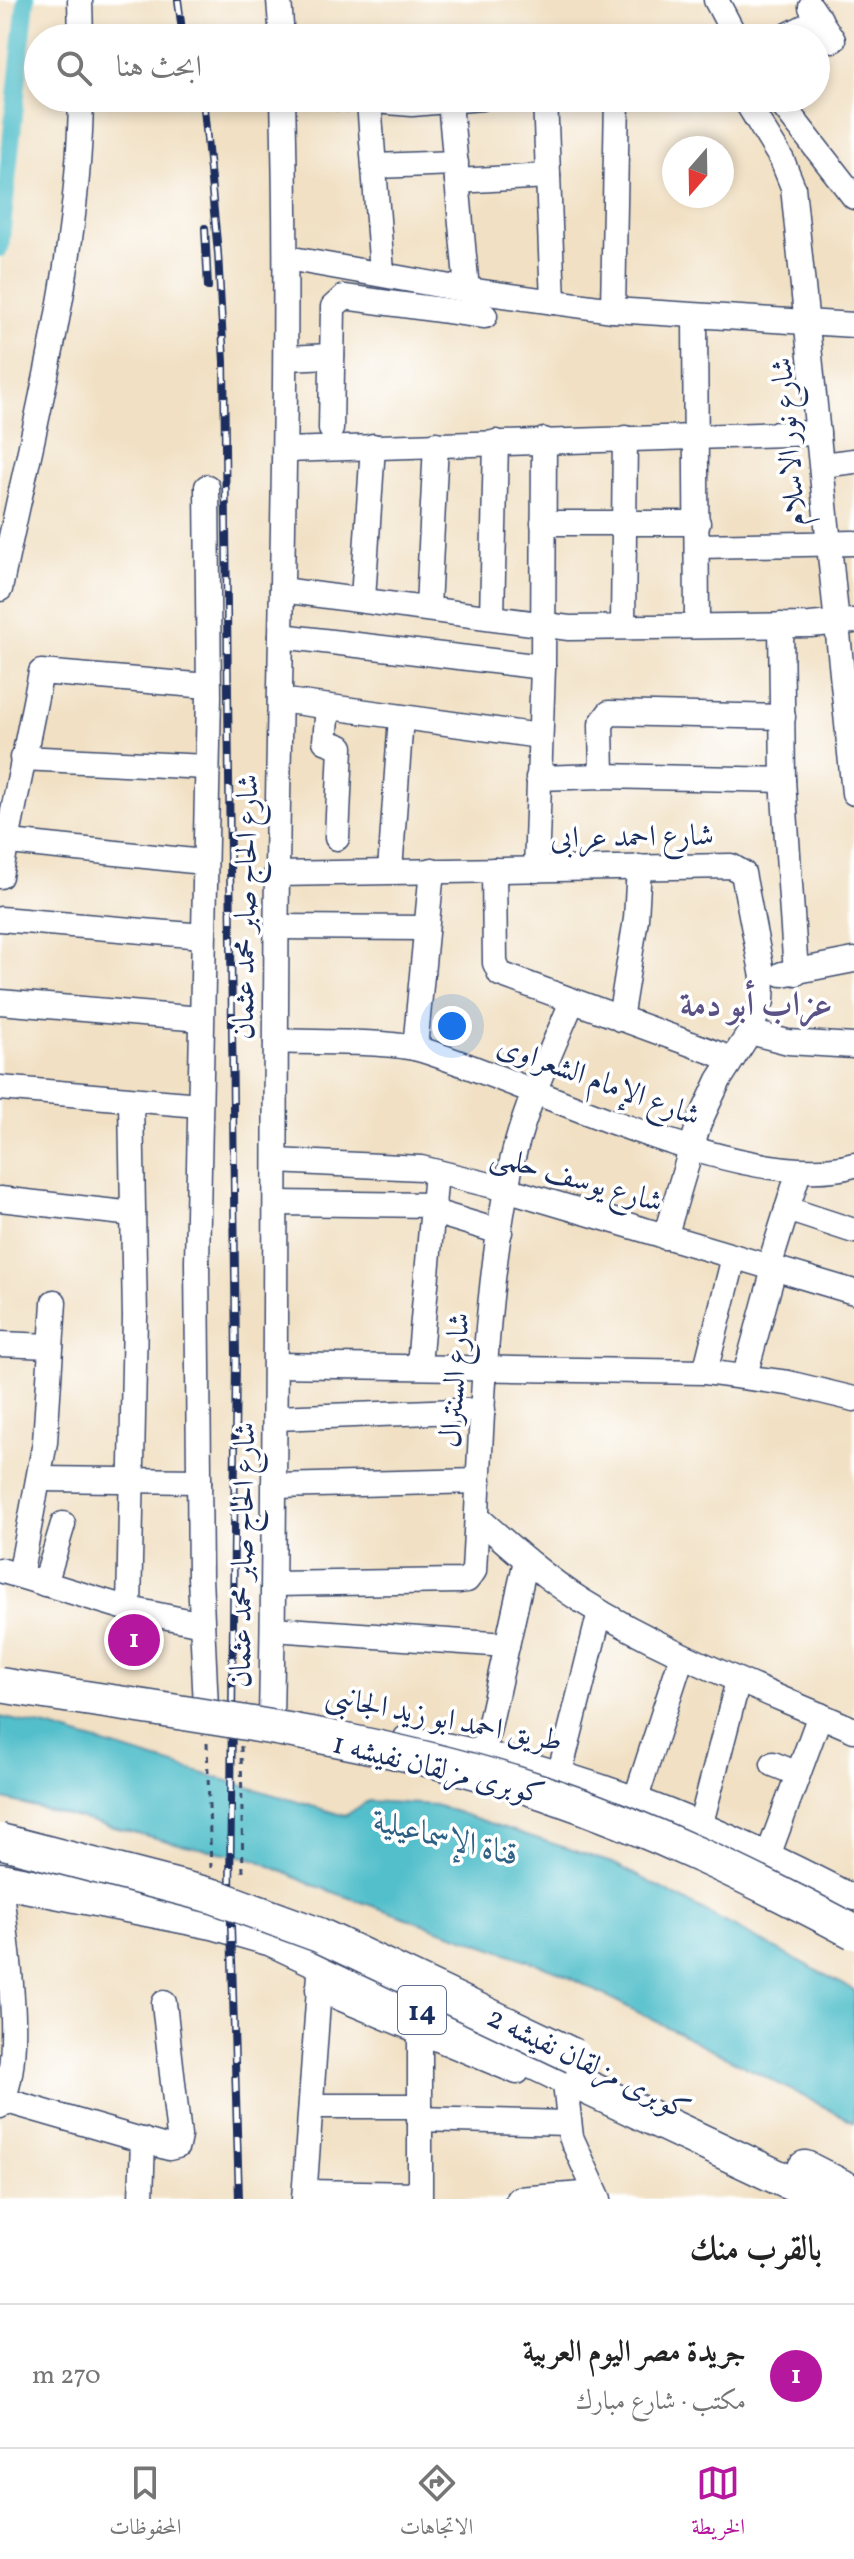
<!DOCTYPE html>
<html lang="ar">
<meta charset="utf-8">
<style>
:root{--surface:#fff;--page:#f2f2f2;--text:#222;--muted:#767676;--line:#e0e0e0;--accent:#b5179e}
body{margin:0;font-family:Vollkorn,Amiri,serif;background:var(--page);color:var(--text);direction:rtl}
.compass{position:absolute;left:662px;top:136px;width:72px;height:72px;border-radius:50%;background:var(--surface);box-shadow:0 4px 12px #0003;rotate:200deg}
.you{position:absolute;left:452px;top:1026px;width:28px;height:28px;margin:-20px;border:6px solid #fff;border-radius:50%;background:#1a73e8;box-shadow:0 0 0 12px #1a73e833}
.badge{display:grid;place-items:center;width:52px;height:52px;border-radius:50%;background:var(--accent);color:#fff;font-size:26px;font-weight:700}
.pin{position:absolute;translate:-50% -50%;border:4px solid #fff;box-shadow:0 2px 8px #0006}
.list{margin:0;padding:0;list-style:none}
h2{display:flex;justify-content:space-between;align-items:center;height:104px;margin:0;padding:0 32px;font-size:34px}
h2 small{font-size:26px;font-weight:400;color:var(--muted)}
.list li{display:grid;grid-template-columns:52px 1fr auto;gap:24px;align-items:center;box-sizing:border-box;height:144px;padding:0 32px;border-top:2px solid var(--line)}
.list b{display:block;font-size:30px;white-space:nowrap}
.list p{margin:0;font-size:26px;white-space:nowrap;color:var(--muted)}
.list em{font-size:26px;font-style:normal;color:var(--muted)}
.icon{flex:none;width:44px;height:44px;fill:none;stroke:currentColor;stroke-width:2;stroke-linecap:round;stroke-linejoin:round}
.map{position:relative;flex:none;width:854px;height:2199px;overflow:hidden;direction:ltr}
.search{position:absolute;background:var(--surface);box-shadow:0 4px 12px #0003;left:24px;right:24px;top:24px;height:88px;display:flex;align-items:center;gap:20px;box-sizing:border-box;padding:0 28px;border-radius:44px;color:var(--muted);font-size:30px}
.sheet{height:248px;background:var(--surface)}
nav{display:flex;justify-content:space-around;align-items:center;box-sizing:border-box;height:112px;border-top:2px solid var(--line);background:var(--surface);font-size:22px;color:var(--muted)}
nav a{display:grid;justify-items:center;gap:4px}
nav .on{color:var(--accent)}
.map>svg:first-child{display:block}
.water{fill:#52bfcb;stroke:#367794;stroke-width:2}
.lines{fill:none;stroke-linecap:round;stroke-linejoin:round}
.canal{stroke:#52bfcb;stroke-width:18}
.minor-casing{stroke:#3b4a6d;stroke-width:27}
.highway-casing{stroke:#3b4a6d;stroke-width:37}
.path{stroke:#3b4a6d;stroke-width:3;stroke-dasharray:6 6;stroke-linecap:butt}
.minor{stroke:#fff;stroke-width:24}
.highway{stroke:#fff;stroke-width:34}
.rail-casing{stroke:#1b2f5e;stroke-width:8}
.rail{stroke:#fff;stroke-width:5;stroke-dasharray:15;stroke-linecap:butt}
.highway-bridge-casing{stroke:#3b4a6d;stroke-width:37;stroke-linecap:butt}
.highway-bridge{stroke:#fff;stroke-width:34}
.labels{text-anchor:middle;stroke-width:7;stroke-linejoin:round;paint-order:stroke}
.shield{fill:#fff;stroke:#5f6d8e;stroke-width:2}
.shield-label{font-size:28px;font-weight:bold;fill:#1b2f5e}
.street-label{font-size:30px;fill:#1b2f5e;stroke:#fff}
.water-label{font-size:32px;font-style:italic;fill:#2e6184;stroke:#fff}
.quarter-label{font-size:34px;font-weight:bold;fill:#5a5284;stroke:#fff}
</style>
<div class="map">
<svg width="854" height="2199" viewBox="0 0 854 2199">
<rect width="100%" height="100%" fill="#fff"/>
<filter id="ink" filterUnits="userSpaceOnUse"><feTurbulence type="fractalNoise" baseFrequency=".0125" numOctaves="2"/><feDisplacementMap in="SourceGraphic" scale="16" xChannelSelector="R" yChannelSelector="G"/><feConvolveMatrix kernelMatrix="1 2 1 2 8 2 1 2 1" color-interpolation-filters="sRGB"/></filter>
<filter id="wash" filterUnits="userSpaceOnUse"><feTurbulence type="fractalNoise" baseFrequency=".006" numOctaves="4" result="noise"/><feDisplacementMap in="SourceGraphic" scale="32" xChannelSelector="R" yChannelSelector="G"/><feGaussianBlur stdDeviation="1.8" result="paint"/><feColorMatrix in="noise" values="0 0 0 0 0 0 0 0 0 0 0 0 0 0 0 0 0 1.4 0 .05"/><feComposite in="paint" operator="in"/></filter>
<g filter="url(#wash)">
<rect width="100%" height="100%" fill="#f1e0c3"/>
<!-- water -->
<polygon class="water" points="0,1717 51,1728 345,1816 368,1801 435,1805 615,1864 854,1990 854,2122 555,1970 310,1884 255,1859 175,1843 0,1798"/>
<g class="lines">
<!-- canal -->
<polyline class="canal" points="0,248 26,0"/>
</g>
</g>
<g filter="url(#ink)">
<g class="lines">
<defs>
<g id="minor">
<polyline points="80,0 81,38"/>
<polyline points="279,0 282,38"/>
<polyline points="716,0 736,38"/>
<polyline points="811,7 833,40"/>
<polyline points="782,38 820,19"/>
<polyline points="338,98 412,104 482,98"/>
<polyline points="545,98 553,302"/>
<polyline points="744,98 782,160 793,187 854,793"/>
<polyline points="777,98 854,197"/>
<polyline points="369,102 382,272"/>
<polyline points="450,102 467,290"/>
<polyline points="375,166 456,163"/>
<polyline points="457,181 548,176"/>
<polyline points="287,258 467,290 613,310 854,325"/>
<polyline points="613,310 617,98"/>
<polyline points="695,318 697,624"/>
<polyline points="286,358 332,356"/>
<polyline points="331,429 333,307 344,297 485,316"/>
<polyline points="285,450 818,433"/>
<polyline points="822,465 854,461"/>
<polyline points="543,523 698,523"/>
<polyline points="698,546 854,543"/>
<path d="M0,589C33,427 79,265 81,98"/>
<polyline points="282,590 569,628 810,625 854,621"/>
<polyline points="363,599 373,446"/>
<polyline points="428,607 436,444"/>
<polyline points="492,617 496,442"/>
<polyline points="781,625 783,780 796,973"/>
<polyline points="623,626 625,438"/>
<polyline points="281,636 543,667"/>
<polyline points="280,700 539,736"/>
<polyline points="328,707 325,741 341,747 337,838"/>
<polyline points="22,758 206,767"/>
<polyline points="602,776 601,724 609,713 783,717"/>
<polyline points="538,778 602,776 783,780"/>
<polyline points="0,841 203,862"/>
<polyline points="494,870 495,963 500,974 732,1059"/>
<polyline points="536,870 543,667 544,440"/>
<polyline points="390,871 401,717"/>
<polyline points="277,874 731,866 743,873 763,977 762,1001 750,1032 719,1080 699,1123 665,1237"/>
<polyline points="0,876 41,672 208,686"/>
<polyline points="0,919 203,936"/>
<polyline points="277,927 425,928"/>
<polyline points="782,974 854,960"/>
<polyline points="0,1002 201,1019"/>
<polyline points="620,1019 636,919 639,867"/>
<polyline points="750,1032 788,1042 854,1046"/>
<path d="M276,1041C314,1043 389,1040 422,1050C530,1083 749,1196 854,1165"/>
<polyline points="415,1048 432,870"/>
<polyline points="0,1088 199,1105"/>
<polyline points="276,1161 421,1168 506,1189 854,1292"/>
<polyline points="0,1199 133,1214"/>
<polyline points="276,1203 434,1205"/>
<polyline points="787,1209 854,1231"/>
<polyline points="434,1212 500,1232"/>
<polyline points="769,1267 799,1171"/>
<polyline points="0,1344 51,1346"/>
<polyline points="276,1365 705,1372 788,1383 854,1399"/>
<polyline points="419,1365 436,1172"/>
<polyline points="705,1372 734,1257"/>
<polyline points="745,1375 774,1269"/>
<polyline points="276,1418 483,1410"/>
<polyline points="40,1479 199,1481"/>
<polyline points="276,1486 479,1481"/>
<path d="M477,1517C511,1547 544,1577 582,1601C668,1655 762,1689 854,1730"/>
<polyline points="0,1570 129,1609 202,1624"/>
<polyline points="20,1576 45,1442 54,1302"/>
<polyline points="45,1584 63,1524"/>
<path d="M274,1584L460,1581L467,1580L474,1571C481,1445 483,1316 506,1190C517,1124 546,1063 572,1002"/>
<polyline points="129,1609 135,1317 131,1101"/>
<polyline points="273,1629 507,1645"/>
<polyline points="206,1708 200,1577 197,1262 209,696 207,487"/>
<path d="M271,1717C277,1435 274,1153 277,871C280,613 290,356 283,98"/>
<path d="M406,1738C565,1763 713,1823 854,1898"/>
<polyline points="483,1754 526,1560"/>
<polyline points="773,1764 798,1774"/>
<polyline points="560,1772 600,1612"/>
<polyline points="636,1798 682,1656"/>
<polyline points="701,1823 738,1681"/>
<polyline points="769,1853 820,1715"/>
<polyline points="318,1989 517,2072"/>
<polyline points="553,2077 564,2075 571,2137 599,2199"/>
<polyline points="0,2099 169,2148 177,2146 179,2136 164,2003"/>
<path d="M0,2106C27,2055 5,1940 0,1880"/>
<polyline points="311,2106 420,2106"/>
<polyline points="419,2119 568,2123"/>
<polyline points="305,2192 419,2194"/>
<polyline points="141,2199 143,2140"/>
<polyline points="304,2199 320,1974"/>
<polyline points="420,2199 420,2031"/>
<polyline points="518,2199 596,2193"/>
</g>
<g id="highway">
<polyline points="0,1880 213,1922 272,1939 824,2199"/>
<polyline points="805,2168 854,2193"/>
</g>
</defs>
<!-- minor casing -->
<use href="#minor" class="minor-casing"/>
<!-- highway casing -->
<use href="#highway" class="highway-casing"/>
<!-- path -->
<g class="path">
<polyline points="207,1743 211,1868"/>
<polyline points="241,1746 243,1878"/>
</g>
<!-- minor -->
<use href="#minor" class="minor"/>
<!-- highway -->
<use href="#highway" class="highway"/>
<defs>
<g id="rail">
<polyline points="178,0 183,38"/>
<polyline points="203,98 218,253 224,362 236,1357 230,1892 239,2199"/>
<polyline points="205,228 208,287"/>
</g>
</defs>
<!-- rail casing -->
<use href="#rail" class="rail-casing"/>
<!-- rail -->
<use href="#rail" class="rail"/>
<defs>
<g id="highway-bridge">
<path d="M0,1685C182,1714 370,1734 545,1793C653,1830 754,1879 854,1932"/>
<polyline points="0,1841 213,1896 319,1935 574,2056"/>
</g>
</defs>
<!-- highway-bridge casing -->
<use href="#highway-bridge" class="highway-bridge-casing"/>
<!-- highway-bridge -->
<use href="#highway-bridge" class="highway-bridge"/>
</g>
</g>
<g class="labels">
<!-- shield labels -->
<rect class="shield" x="398" y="1986" width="48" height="48" rx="6"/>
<g class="shield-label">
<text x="422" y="2020">14</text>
</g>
<!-- street labels -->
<g class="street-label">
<text transform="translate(788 442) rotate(-95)" y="10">شارع نور الاسلام</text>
<text transform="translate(632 836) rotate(-1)" y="10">شارع احمد عرابى</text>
<text transform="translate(245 907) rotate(-89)" y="10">شارع الحاج صابر محمد عثمان</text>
<text transform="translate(599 1080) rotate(20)" y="10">شارع الإمام الشعراوى</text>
<text transform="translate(577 1178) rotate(16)" y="10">شارع يوسف حلمى</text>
<text transform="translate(454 1380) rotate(-86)" y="10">شارع السنترال</text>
<text transform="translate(242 1555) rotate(-89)" y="10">شارع الحاج صابر محمد عثمان</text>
<text transform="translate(444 1718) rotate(11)" y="10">طريق احمد ابو زيد الجانبى</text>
<text transform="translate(439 1768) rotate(14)" y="10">كوبرى مزلقان نفيشه 1</text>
<text transform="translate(589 2063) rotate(26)" y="10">كوبرى مزلقان نفيشه 2</text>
</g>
<!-- water labels -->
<g class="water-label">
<text transform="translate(447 1837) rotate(14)" y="11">قناة الإسماعيلية</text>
</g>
<!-- quarter labels -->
<g class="quarter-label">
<text x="756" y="1015">عزاب أبو دمة</text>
</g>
</g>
</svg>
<svg class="compass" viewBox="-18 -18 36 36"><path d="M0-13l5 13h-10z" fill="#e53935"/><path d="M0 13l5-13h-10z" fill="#767676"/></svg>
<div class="you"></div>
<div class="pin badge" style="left:134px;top:1640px">1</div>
<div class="search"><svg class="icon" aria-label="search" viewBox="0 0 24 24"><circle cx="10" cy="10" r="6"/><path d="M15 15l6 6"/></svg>ابحث هنا</div>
</div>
<section class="sheet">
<h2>بالقرب منك<small></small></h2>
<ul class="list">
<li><span class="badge">1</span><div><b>جريدة مصر اليوم العربية</b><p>مكتب · شارع مبارك</p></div><em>270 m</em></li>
</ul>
</section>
<nav>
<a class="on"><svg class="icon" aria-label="map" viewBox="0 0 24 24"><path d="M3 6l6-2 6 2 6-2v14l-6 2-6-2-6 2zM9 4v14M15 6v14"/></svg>الخريطة</a>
<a><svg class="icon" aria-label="directions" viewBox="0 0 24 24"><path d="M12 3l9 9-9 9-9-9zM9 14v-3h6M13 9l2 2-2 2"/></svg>الاتجاهات</a>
<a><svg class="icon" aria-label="saved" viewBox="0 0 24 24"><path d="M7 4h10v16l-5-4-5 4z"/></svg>المحفوظات</a>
</nav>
